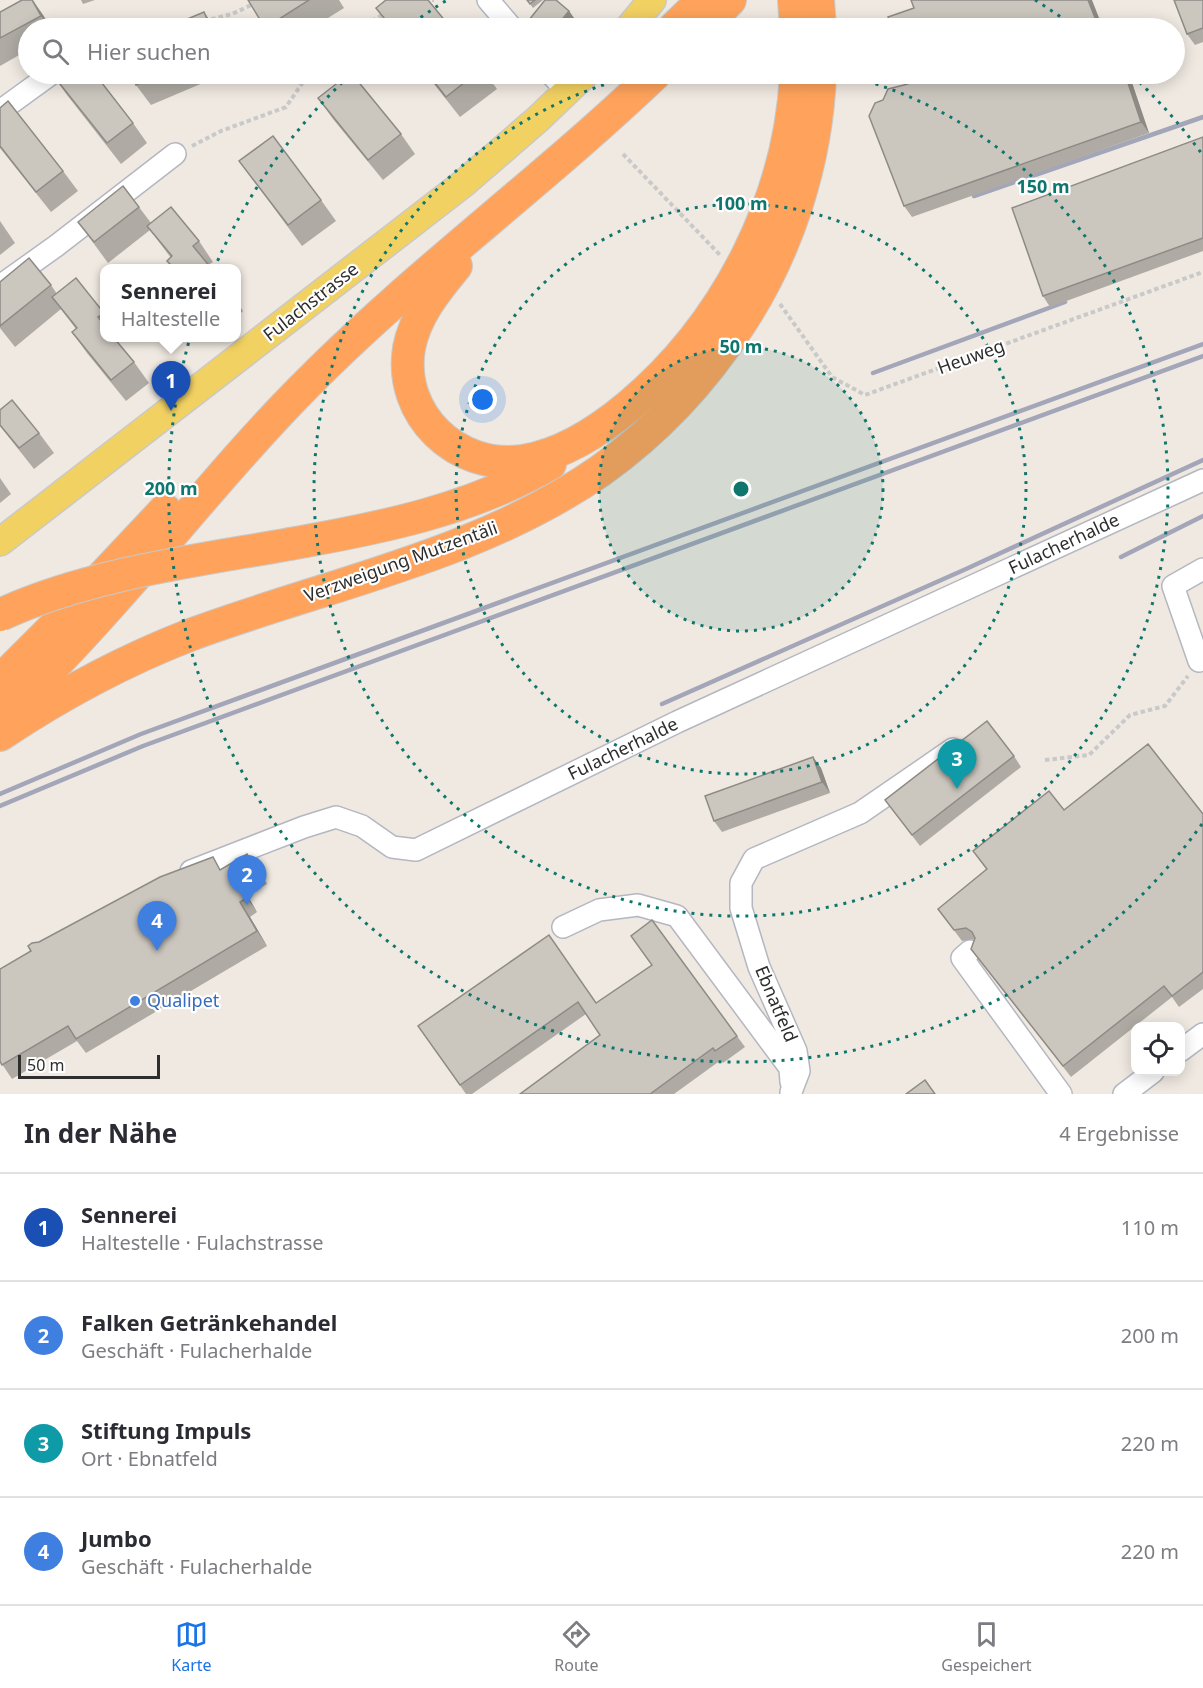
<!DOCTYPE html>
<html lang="de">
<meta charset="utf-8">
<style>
:root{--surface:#fff;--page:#f7f7f7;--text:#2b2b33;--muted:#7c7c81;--line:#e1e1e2;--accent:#1a73e8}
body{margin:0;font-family:"Noto Sans",sans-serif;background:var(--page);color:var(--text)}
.controls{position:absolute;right:18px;bottom:18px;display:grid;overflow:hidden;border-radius:12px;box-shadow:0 3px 15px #0003}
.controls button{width:54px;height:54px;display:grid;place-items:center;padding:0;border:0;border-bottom:2px solid var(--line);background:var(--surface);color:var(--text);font:30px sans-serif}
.scale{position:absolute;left:18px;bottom:15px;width:142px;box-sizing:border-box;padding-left:6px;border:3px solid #2e2e2e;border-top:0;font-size:16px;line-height:21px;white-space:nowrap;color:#2e2e2e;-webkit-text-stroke:4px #fff;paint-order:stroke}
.you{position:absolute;left:483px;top:400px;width:21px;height:21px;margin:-15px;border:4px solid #fff;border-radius:50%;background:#1a73e8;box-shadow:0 0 0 9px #1a73e833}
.badge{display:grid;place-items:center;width:39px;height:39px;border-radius:50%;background:var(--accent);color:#fff;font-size:20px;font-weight:700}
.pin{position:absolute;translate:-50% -50px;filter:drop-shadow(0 2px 3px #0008)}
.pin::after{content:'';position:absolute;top:32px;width:21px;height:18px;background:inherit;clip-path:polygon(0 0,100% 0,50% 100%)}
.popup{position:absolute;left:100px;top:264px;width:141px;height:78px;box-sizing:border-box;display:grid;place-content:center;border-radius:12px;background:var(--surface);filter:drop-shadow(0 2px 4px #0005);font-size:20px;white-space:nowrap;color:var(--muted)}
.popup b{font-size:22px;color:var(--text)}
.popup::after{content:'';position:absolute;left:50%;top:100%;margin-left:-12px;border:12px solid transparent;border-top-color:var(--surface)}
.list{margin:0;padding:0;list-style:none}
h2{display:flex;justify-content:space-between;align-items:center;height:78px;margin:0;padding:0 24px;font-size:26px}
h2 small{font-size:20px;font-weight:400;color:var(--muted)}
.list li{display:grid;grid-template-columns:39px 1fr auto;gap:18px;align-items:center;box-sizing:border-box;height:108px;padding:0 24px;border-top:2px solid var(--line)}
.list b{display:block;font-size:22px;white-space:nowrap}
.list p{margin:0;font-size:20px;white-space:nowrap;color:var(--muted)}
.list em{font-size:20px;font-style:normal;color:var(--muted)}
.icon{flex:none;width:33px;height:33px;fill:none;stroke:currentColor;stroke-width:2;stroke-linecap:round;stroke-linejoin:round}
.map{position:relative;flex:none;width:1203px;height:1094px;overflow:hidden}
.search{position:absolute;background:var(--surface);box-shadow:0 3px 15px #0003;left:18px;right:18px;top:18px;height:66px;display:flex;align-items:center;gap:15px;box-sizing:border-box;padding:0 21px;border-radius:33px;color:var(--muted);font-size:22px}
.sheet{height:510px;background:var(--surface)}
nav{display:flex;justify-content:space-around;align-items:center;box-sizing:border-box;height:84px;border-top:2px solid var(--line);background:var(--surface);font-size:16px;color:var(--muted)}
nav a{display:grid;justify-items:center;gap:3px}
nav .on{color:var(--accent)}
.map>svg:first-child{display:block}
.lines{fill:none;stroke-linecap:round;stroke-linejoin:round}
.minor-casing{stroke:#b4b7c1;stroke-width:24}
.major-casing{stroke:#c9c9c9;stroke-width:30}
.highway-casing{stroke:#c9c9c9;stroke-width:34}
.path{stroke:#c9c9c9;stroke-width:4;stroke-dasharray:4.5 3;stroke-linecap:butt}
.minor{stroke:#fff;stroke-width:21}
.major{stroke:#f2d163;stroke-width:27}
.highway{stroke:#ffa35c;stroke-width:32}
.rail{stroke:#a3a6b8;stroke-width:4.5}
.highway-bridge-casing{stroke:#c9c9c9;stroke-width:34;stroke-linecap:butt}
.highway-bridge{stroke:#ffa35c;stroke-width:32}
.wall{fill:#afaba4}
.shaded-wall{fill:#8e8b86}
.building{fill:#cbc7bf;stroke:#8e8b86;stroke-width:1.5}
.ring{fill:none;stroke:#0f766e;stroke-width:3;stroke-dasharray:3 6}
.shop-dot{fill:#3f7fe0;stroke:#fff;stroke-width:2}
.labels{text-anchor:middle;stroke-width:4.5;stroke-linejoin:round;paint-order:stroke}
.street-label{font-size:18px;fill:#2e2e2e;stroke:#fff}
.shop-label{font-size:18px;fill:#366cbe;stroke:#fff;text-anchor:start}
.centre{fill:#0f766e;stroke:#fff;stroke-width:3}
.ring-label{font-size:18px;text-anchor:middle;font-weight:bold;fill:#0f766e;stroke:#fff;stroke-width:4.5;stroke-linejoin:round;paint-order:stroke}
</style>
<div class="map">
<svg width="1203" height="1094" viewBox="0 0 1203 1094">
<rect width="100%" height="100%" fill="#efe9e1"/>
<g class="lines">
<defs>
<g id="minor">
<polyline points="488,0 512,28"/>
<polyline points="551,74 566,90"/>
<polyline points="0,111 51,74"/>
<polyline points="0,286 56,246 175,154"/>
<polyline points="1199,661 1173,586 1203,569"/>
<polyline points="191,871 304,827 336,817 362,826 392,847 416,850 677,722 1203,480"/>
<polyline points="563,927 599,910 638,905 677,916 790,1068 791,1082"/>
<polyline points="970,951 962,958 1061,1094"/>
<polyline points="1180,1051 1203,1034"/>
<polyline points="791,1092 799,1071 796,1051 759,967 741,908 741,883 754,859 860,813 953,749"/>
<polyline points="1124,1094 1153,1072"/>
</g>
<g id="major">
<polyline points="629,28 652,0"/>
<polyline points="0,542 464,183 538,119 585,74"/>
</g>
<g id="highway">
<polyline points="794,0 796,28"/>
<polyline points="818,0 820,28"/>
<polyline points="674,28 703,0"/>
<polyline points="702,28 730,0"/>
<path d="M456,266C436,290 415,316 409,348C398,415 457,470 522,461C563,455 599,431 630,405C726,324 790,200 796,74"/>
<path d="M290,544C381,528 470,510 550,464"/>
<polyline points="0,681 70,611 165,510"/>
<path d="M0,714C41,682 77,642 111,604C174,534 232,460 298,393C410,278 540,184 655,74"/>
<path d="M0,735C60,695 123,661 190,635C327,584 478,556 600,471C655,432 703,381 740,324C788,251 817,161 820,74"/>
</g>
</defs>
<!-- minor casing -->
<use href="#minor" class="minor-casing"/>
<!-- major casing -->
<use href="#major" class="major-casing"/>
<!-- highway casing -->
<use href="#highway" class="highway-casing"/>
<!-- path -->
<g class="path">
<polyline points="432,0 434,0"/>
<polyline points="204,21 232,14 262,0"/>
<polyline points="368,28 375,19 385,14"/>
<polyline points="192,146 221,131 286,107 305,79 312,74"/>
<polyline points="623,154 720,255"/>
<polyline points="780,304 832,377 865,395 1203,272"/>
<polyline points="1045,760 1089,755 1130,715 1165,706 1188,676"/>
</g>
<!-- minor -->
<use href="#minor" class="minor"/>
<!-- major -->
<use href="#major" class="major"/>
<!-- highway -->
<use href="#highway" class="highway"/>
<!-- rail -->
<g class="rail">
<polyline points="974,196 1203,117"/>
<polyline points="873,373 1065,302"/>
<polyline points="1121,557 1203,516"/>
<polyline points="662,704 966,569 1203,460"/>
<polyline points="0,794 141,734 1203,344"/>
<polyline points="0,806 143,746 1203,356"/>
</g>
<defs>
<path id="highway-bridge" d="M0,615C88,574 195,561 290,544"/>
</defs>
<!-- highway-bridge casing -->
<use href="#highway-bridge" class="highway-bridge-casing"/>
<!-- highway-bridge -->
<use href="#highway-bridge" class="highway-bridge"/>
</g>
<!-- wall -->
<g class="wall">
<polygon points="22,0 33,0 43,15 51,28 28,28 28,50 0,66 0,12"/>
<polygon points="81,0 95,0 83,4"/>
<polygon points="248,0 339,0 344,8 312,28 266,28"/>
<polygon points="527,0 543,0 533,8"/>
<polygon points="1203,0 1203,42 1195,45 1187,34"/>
<polygon points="569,11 581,28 535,28 529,20"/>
<polygon points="52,74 133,123 147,143 121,164 67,95"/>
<polygon points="132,74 224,74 151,105 136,85"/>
<polygon points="426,74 486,74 497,89 460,117"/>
<polygon points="905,74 1129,74 1149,133 912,217 904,206 883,100 908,84"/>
<polygon points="318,98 401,134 415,154 383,180 333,119"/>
<polygon points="0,108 63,171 78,191 51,212 0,148"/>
<polygon points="1203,137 1203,251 1050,307 1043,296"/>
<polygon points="239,161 321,200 336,221 302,246"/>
<polygon points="139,207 151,223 199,241 213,262 208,265 211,268 173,268 167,261 171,258 150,230 108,263 78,222"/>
<polygon points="0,221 15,243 0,255"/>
<polygon points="76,278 105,314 105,338 134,362 149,383 126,401 87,353 72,332 76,329 61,309 15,347 0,328 0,282 51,285 57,294"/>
<polygon points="237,302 243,311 237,317"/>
<polygon points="0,410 39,433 54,453 34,469 0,426"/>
<polygon points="0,478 11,494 0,503"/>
<polygon points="1014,756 1021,767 920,846 885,800"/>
<polygon points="813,757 821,768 830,793 722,832 714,821"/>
<polygon points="1064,810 1203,814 1203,989 1179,1007 1172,997 1071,1077 971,949 974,939 962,941 938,909 986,869 973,851"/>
<polygon points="257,868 267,884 247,895 257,912 250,917 267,946 86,1053 77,1041 12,1079 0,1061 31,951 39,942 221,869"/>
<polygon points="652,920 745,1047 723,1063 721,1060 674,1094 520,1094 600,1035 586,1014 472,1094 466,1094 418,1026 549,935 596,1003 652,965"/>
</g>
<!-- shaded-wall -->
<g class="shaded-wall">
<polygon points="32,0 43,15 51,28 49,28 41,16"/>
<polygon points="1088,0 1092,0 1103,28 1099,28"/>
<polygon points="569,11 581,28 555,28"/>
<polygon points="204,12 215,28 211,28"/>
<polygon points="1125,74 1129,74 1149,133 1141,122"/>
<polygon points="813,757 821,768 830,793 822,782"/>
<polygon points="247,854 257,868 267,884 256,869"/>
<polygon points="237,881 247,895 257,912 247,898"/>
<polygon points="240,902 250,917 267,946 257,931"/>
</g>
<!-- building -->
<g class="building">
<polygon points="22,0 32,0 41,16 0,38 0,12"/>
<polygon points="248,0 309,0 265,28"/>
<polygon points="386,0 428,0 451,28 392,28 376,8"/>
<polygon points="527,0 535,0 530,4"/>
<polygon points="545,0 556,0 569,11 555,28 539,28 529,20"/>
<polygon points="911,0 1088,0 1099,28 892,28 888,17 914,8"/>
<polygon points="1174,0 1203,0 1203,28 1187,34"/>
<polygon points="204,12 211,28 166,28"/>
<polygon points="52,74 95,74 133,123 107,143"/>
<polygon points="132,74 162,74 136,85"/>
<polygon points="349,74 352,74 401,134 368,160 318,98"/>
<polygon points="428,74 475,74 446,97"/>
<polygon points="905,74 1125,74 1141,122 904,206 869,116 875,103 883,100 888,89 908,84"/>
<polygon points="8,101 63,171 36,192 0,146 0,108"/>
<polygon points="273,136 321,200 288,225 239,161"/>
<polygon points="1203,137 1203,238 1043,296 1012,208"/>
<polygon points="123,186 139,207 94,242 78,222"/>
<polygon points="171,207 199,241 193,246 211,268 174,268 167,261 172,256 147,226"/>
<polygon points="29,258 51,285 0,326 0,282"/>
<polygon points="76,278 104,313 98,317 105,326 105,338 114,338 134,362 111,380 72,332 77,328 52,297"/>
<polygon points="12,400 39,433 19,448 0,425 0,410"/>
<polygon points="987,721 1014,756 912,835 885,800"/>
<polygon points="1148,744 1203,814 1203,972 1172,996 1164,986 1063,1066 971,949 975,938 972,932 966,928 954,930 938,909 987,869 973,851 1049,791 1064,810"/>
<polygon points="813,757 822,782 714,821 705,796"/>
<polygon points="247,854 256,869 237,881 247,898 240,902 257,931 76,1039 68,1026 2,1065 0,1061 0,969 31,951 28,946 32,943 39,942 160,877 213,857 220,870"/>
<polygon points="652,920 737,1036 715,1051 713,1048 650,1094 520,1094 600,1035 578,1002 460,1085 418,1026 549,935 596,1003 652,965 631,936"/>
<polygon points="925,1080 935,1094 906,1094"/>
</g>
<!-- distance rings -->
<circle cx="741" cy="489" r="142" fill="#0f766e" fill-opacity=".12"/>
<g class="ring">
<circle cx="741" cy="489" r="142"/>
<circle cx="741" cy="489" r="285"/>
<path d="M841 74A427 427 0 1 1 641 74"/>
<path d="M1202 824A570 570 0 1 1 349 76M406 28A570 570 0 0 1 447 0M1035 0A570 570 0 0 1 1076 28M1133 76A570 570 0 0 1 1202 154"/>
</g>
<!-- markers -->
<circle class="shop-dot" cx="135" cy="1001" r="6"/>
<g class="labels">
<!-- street labels -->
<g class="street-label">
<text transform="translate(311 302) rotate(-38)" y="6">Fulachstrasse</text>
<text transform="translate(971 357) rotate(-20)" y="6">Heuweg</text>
<text transform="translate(1064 544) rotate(-25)" y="6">Fulacherhalde</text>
<text transform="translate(401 562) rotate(-20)" y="6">Verzweigung Mutzentäli</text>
<text transform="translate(623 749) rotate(-26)" y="6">Fulacherhalde</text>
<text transform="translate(776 1004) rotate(67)" y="6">Ebnatfeld</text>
</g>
<!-- shop labels -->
<g class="shop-label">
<text x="147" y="1007">Qualipet</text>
</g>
</g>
<circle cx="741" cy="489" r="9" class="centre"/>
<g class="ring-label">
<text x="1043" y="193">150 m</text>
<text x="741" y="210">100 m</text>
<text x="741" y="353">50 m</text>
<text x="171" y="495">200 m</text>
</g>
</svg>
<div class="controls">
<button><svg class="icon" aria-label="locate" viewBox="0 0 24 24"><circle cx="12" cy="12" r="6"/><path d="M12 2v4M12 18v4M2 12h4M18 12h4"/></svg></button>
</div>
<div class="scale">50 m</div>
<div class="you"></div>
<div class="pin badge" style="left:171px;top:411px;background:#1a4fb4">1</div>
<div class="popup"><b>Sennerei</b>Haltestelle</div>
<div class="pin badge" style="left:247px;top:905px;background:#3f7fe0">2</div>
<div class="pin badge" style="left:957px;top:789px;background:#0f9aa8">3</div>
<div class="pin badge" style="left:157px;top:951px;background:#3f7fe0">4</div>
<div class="search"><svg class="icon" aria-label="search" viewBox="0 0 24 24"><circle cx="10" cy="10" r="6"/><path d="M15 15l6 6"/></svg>Hier suchen</div>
</div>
<section class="sheet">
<h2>In der Nähe<small>4 Ergebnisse</small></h2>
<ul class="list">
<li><span class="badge" style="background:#1a4fb4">1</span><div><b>Sennerei</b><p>Haltestelle · Fulachstrasse</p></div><em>110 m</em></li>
<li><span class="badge" style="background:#3f7fe0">2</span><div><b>Falken Getränkehandel</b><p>Geschäft · Fulacherhalde</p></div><em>200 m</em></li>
<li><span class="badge" style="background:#0f9aa8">3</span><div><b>Stiftung Impuls</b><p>Ort · Ebnatfeld</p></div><em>220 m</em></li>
<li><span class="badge" style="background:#3f7fe0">4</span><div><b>Jumbo</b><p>Geschäft · Fulacherhalde</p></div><em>220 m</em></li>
</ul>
</section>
<nav>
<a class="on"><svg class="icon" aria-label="map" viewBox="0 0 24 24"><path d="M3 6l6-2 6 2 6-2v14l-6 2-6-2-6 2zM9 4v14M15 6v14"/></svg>Karte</a>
<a><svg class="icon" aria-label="directions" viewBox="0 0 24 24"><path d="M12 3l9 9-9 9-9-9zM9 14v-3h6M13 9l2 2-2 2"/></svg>Route</a>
<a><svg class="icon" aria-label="saved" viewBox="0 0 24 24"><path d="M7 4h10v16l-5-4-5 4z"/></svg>Gespeichert</a>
</nav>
